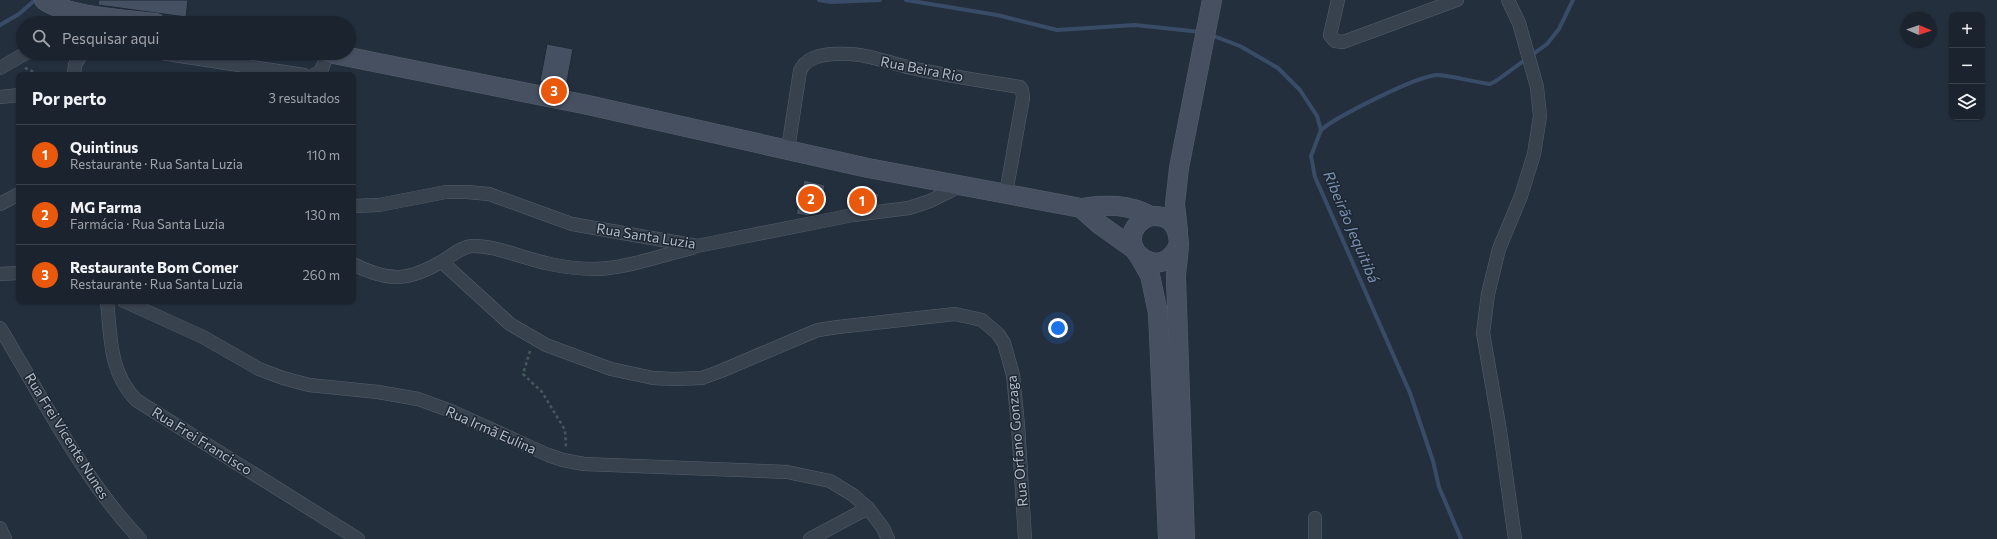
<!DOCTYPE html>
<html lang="pt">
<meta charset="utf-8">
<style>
:root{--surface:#1b232e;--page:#282f3a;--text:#f1f3f6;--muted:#a0a4aa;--line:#39404a;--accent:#ea580c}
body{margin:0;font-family:Commissioner,sans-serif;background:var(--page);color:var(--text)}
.controls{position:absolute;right:12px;top:12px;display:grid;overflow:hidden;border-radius:8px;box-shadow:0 1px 3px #0004}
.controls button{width:36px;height:36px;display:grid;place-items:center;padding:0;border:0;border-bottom:1px solid var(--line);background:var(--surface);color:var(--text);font:20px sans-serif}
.compass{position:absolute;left:1901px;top:12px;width:36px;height:36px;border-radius:50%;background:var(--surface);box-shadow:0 1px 3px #0004;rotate:92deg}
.you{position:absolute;left:1058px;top:328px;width:14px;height:14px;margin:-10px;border:3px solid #fff;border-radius:50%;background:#1a73e8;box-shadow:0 0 0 6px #1a73e833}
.badge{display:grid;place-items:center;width:26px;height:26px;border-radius:50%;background:var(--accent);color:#fff;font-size:13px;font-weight:700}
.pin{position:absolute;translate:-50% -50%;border:2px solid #fff;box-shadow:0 1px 4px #0006}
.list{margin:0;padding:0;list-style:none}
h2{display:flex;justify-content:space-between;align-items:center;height:52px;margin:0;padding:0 16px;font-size:17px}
h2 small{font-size:13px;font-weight:400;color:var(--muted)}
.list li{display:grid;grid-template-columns:26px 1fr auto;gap:12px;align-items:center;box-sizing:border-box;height:60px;padding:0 16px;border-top:1px solid var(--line)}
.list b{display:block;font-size:15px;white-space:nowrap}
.list p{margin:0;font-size:13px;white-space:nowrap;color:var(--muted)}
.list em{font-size:13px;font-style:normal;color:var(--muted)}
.icon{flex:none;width:22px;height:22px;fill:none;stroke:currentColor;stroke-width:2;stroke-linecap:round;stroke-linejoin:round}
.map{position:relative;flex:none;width:1997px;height:539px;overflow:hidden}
.search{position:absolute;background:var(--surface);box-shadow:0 1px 3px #0004;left:16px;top:16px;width:340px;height:44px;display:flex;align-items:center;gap:10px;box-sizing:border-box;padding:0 14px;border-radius:22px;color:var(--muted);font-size:15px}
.panel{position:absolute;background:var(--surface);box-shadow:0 1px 3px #0004;left:16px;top:72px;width:340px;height:232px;border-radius:8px}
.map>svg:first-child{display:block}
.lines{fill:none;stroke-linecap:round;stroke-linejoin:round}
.stream{stroke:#394c67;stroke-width:4}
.building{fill:#455162;stroke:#1f2835}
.street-casing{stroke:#565f6c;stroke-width:14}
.secondary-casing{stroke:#565f6c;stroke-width:20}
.path{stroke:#44595c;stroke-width:2.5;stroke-dasharray:3 3;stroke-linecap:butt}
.street{stroke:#38414e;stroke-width:13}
.secondary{stroke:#465061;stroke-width:19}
.labels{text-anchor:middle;stroke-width:3;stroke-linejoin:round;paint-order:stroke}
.street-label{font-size:14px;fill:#b4bcc9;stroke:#1d2633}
.water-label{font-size:15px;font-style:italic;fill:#7c92b1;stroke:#1d2633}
</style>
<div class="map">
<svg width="1997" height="539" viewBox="0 0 1997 539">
<rect width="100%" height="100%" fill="#242f3e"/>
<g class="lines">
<!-- stream -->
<g class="stream">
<polyline points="819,0 831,2 880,0"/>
<polyline points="906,0 997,15 1057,30 1135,25 1201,32"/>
<polyline points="0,25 19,14 35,0"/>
<polyline points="1211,35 1240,46 1278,68 1300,90 1317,116 1321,130 1311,156 1315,177 1410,393 1433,461 1439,487 1461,539"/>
<path d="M1321,130C1336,117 1418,75 1438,75C1455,76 1472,82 1490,84L1496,81L1547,44L1559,29L1573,0"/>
</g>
</g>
<!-- building -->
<g class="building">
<polygon points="99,0 188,0 186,17 98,5"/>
<polygon points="547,44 573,49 566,87 540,81"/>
<polygon points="804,180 825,185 820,213 807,216 796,214"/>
<polygon points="851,188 879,194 876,204 846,208"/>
</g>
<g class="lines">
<defs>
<g id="street">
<polyline points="1338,0 1330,35 1335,41 1343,42 1457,0"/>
<polyline points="1508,0 1519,23 1537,87 1540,116 1534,154 1521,196 1499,249 1488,294 1483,333 1500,431 1515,539"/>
<polyline points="161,53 304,75"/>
<polyline points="0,68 26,53"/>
<polyline points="74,75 75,65 82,53"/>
<polyline points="314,75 321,71 328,53"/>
<polyline points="0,97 19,95"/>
<path d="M788,149L800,71C807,54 833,53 849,54C868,54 892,64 912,68C947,76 984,81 1020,87L1022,90L1023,98L1006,193"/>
<polyline points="0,204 19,194"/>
<polyline points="353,206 379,205 446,192 467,192 489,194 572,224 697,246 853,215 909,208 930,201 962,185"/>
<polyline points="442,262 510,324 546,345 611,369 653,378 674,379 702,378 721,371 801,337 818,330 838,327 955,314 982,320 998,334 1004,343 1013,375 1018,425 1025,539"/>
<path d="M353,264C390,283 410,281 446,259C454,254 463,246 473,246C499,246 524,259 550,264C564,267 580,269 595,269C624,269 663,255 692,248"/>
<polyline points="0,274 19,273"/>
<path d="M107,301C111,338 109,372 136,400L358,539"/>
<polyline points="124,301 203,337 259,369 283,378 309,385 378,392 418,399 451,411 548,455 563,460 584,464 787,472 830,481 853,495 868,508 883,528 888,539"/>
<path d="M0,328C44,400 82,478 140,539"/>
<polyline points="1315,518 1315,539"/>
<polyline points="0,528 5,539"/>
<polyline points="810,539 868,508"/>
</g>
<g id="secondary">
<path d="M44,0C68,17 126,19 156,23"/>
<path d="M329,53L588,105L868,168L1081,208C1106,204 1128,204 1151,216"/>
<polyline points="1081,208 1099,224 1134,249"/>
<polyline points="1178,231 1175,204 1179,168 1212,0"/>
<path d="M1179,244C1162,285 1115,249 1138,224C1143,219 1148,216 1154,216C1163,216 1171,219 1175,227C1183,241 1176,263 1176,278L1185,539"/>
<polyline points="1139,256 1150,275 1158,313 1168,539"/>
</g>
</defs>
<!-- street casing -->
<use href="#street" class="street-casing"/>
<!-- secondary casing -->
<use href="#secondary" class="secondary-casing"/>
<!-- path -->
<g class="path">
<polyline points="25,68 41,75"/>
<polyline points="530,351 523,374 542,392 565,430 566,448"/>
</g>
<!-- street -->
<use href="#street" class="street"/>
<!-- secondary -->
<use href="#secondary" class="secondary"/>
</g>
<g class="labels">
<!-- street labels -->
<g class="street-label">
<text transform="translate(922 69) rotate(11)" y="5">Rua Beira Rio</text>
<text transform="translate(646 236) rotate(9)" y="5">Rua Santa Luzia</text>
<text transform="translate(491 430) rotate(24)" y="5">Rua Irmã Eulina</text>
<text transform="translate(67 436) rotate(58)" y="5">Rua Frei Vicente Nunes</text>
<text transform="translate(202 441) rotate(32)" y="5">Rua Frei Francisco</text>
<text transform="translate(1017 441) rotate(-95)" y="5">Rua Orfano Gonzaga</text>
</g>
<!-- water labels -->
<g class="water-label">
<text transform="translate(1351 227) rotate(67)" y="5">Ribeirão Jequitibá</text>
</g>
</g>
</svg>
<div class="controls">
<button>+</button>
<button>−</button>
<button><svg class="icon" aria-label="layers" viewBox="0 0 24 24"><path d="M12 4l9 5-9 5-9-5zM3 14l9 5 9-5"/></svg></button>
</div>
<svg class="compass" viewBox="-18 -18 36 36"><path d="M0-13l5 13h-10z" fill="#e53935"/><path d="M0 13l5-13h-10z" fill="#a0a4aa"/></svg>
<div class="you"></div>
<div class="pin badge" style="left:862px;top:201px">1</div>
<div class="pin badge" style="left:811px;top:199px">2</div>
<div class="pin badge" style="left:554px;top:91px">3</div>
<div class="search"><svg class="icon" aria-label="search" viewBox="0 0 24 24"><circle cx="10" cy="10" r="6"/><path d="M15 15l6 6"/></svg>Pesquisar aqui</div>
<section class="panel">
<h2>Por perto<small>3 resultados</small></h2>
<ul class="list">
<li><span class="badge">1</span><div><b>Quintinus</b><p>Restaurante · Rua Santa Luzia</p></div><em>110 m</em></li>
<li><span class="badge">2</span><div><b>MG Farma</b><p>Farmácia · Rua Santa Luzia</p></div><em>130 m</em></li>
<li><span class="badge">3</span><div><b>Restaurante Bom Comer</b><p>Restaurante · Rua Santa Luzia</p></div><em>260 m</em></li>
</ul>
</section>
</div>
